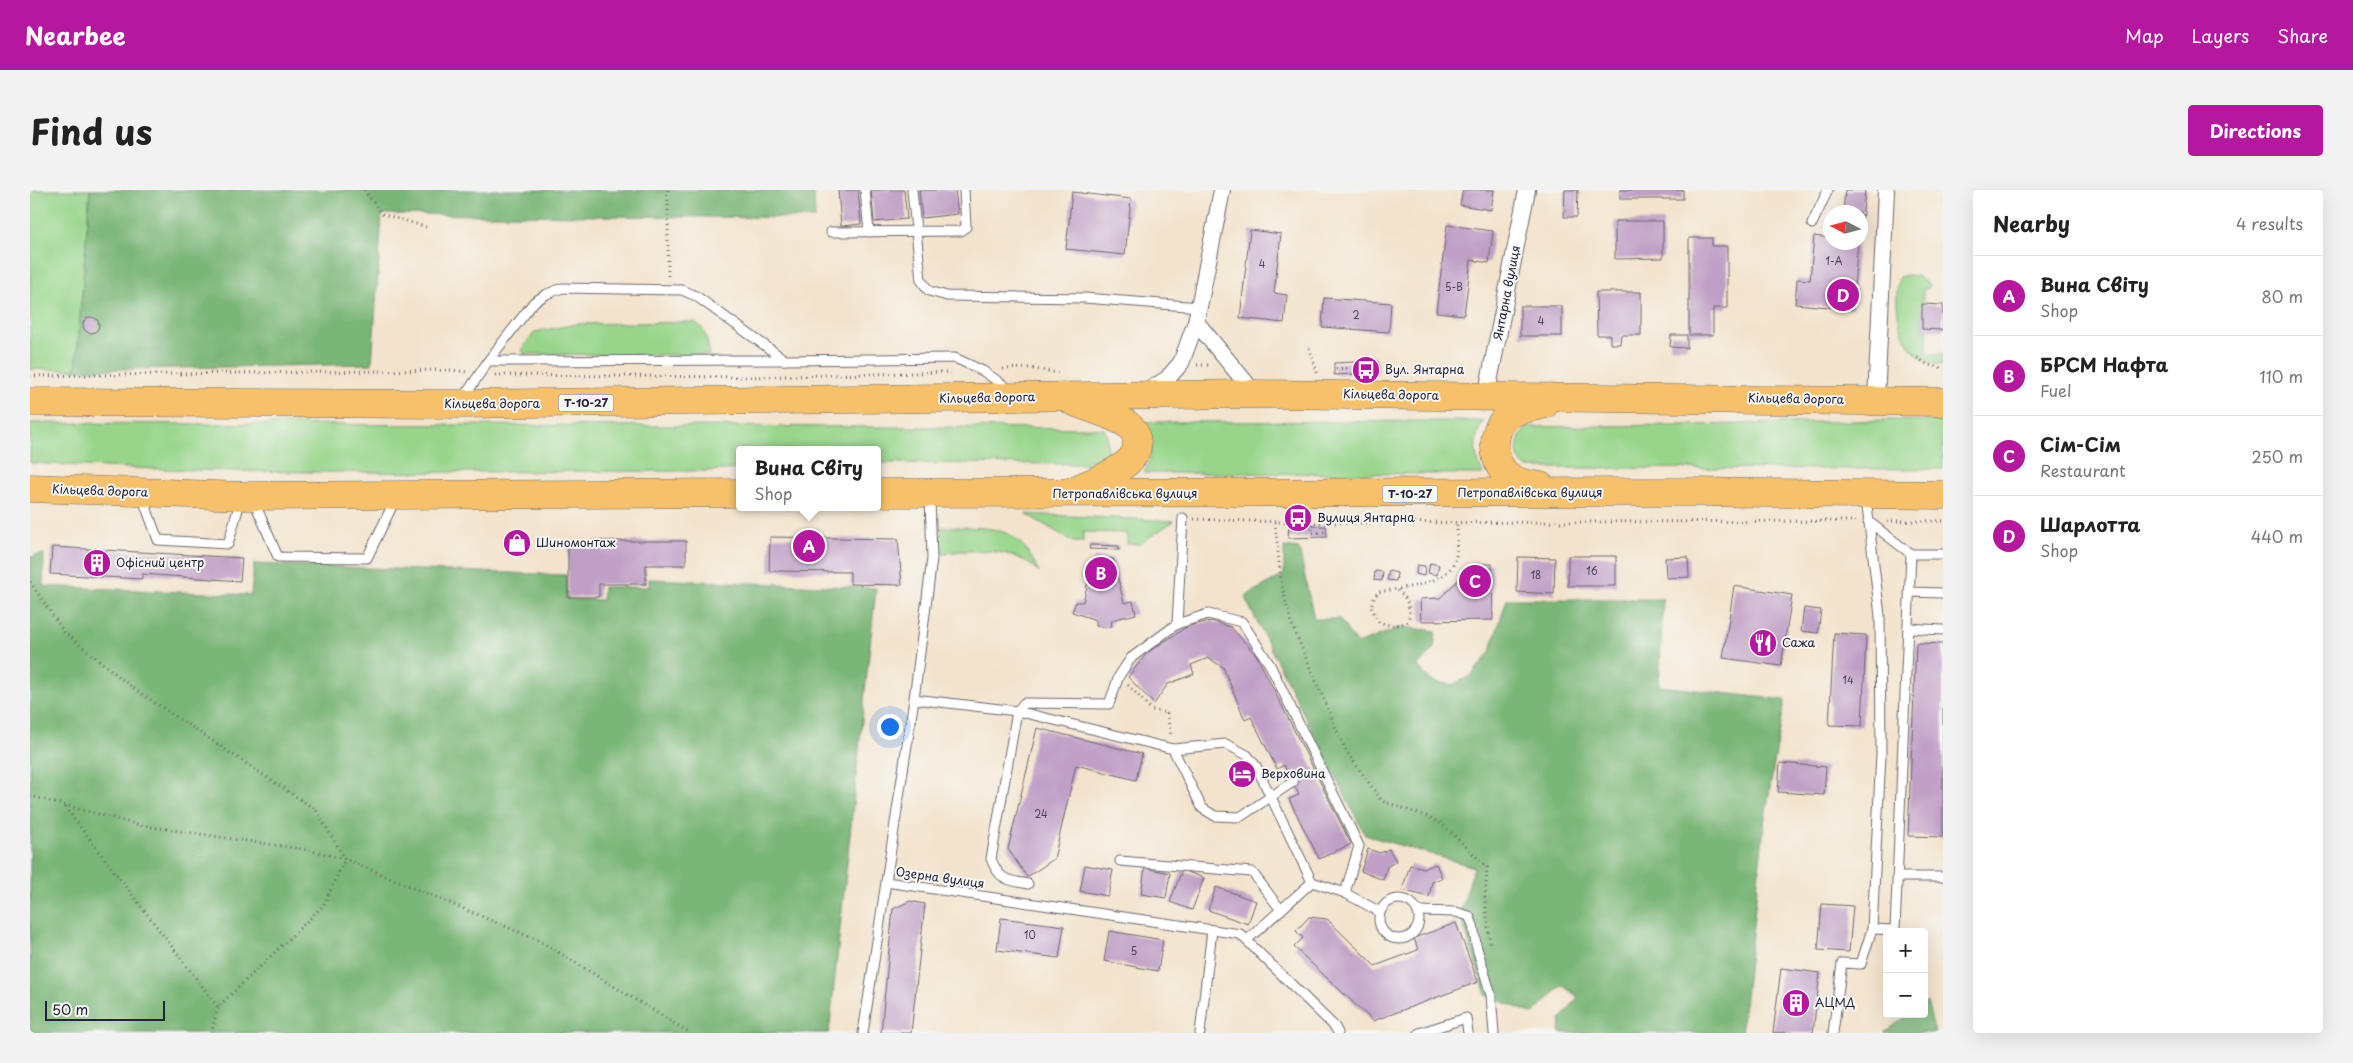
<!DOCTYPE html>
<meta charset="utf-8">
<style>
:root{--surface:#fff;--page:#f2f2f2;--text:#222;--muted:#767676;--line:#e0e0e0;--accent:#b5179e}
body{margin:0;font-family:"Playpen Sans",sans-serif;background:var(--page);color:var(--text)}
.controls{position:absolute;right:15px;bottom:15px;display:grid;overflow:hidden;border-radius:5px;box-shadow:0 5px 20px #0002}
.controls button{width:45px;height:45px;display:grid;place-items:center;padding:0;border:0;border-bottom:1px solid var(--line);background:var(--surface);color:var(--text);font:25px sans-serif}
.compass{position:absolute;left:1793px;top:15px;width:45px;height:45px;border-radius:50%;background:var(--surface);box-shadow:0 5px 20px #0002;rotate:276deg}
.scale{position:absolute;left:15px;bottom:12px;width:120px;box-sizing:border-box;padding-left:5px;border:2px solid #22223b;border-top:0;font-size:14px;line-height:18px;white-space:nowrap;color:#22223b;-webkit-text-stroke:4px #f6f6f2;paint-order:stroke}
.you{position:absolute;left:859px;top:536px;width:18px;height:18px;margin:-12px;border:4px solid #fff;border-radius:50%;background:#1a73e8;box-shadow:0 0 0 8px #1a73e833}
.badge{display:grid;place-items:center;width:32px;height:32px;border-radius:50%;background:var(--accent);color:#fff;font-size:16px;font-weight:700}
.pin{position:absolute;translate:-50% -50%;border:2px solid #fff;box-shadow:0 1px 5px #0006}
.popup{position:absolute;left:706px;top:256px;width:145px;height:65px;box-sizing:border-box;display:grid;place-content:center;border-radius:5px;background:var(--surface);filter:drop-shadow(0 1px 4px #0005);font-size:16px;white-space:nowrap;color:var(--muted)}
.popup b{font-size:19px;color:var(--text)}
.popup::after{content:'';position:absolute;left:50%;top:100%;margin-left:-10px;border:10px solid transparent;border-top-color:var(--surface)}
.list{margin:0;padding:0;list-style:none}
h2{display:flex;justify-content:space-between;align-items:center;height:65px;margin:0;padding:0 20px;font-size:21px}
h2 small{font-size:16px;font-weight:400;color:var(--muted)}
.list li{display:grid;grid-template-columns:32px 1fr auto;gap:15px;align-items:center;box-sizing:border-box;height:80px;padding:0 20px;border-top:1px solid var(--line)}
.list b{display:block;font-size:19px;white-space:nowrap}
.list p{margin:0;font-size:16px;white-space:nowrap;color:var(--muted)}
.list em{font-size:16px;font-style:normal;color:var(--muted)}
.map{position:relative;flex:none;width:1913px;height:843px;overflow:hidden;border-radius:5px}
header{display:flex;align-items:center;gap:30px;box-sizing:border-box;height:70px;padding:0 25px;background:var(--accent);color:#fff}
header strong{font-size:24px}
nav{display:flex;gap:28px;margin-inline-start:auto;font-size:18px}
.intro{display:flex;align-items:center;justify-content:space-between;box-sizing:border-box;height:120px;padding:0 30px}
h1{margin:0;font-size:35px}
.button{padding:12px 22px;border-radius:5px;background:var(--accent);color:#fff;font-size:18px;font-weight:700}
main{display:flex;gap:30px;padding:0 30px}
aside{flex:1;background:var(--surface);border-radius:5px;box-shadow:0 5px 20px #0002}
.map>svg:first-child{display:block}
.green{fill:#98d58b;stroke:#5d7c63}
.forest{fill:#7ab677;stroke:#4e6c59}
.building{fill:#c09fc6}
.lines{fill:none;stroke-linecap:round;stroke-linejoin:round}
.service-casing{stroke:#6b666e;stroke-width:11}
.minor-casing{stroke:#6b666e;stroke-width:18}
.trunk-casing{stroke:#6b666e;stroke-width:29}
.path{stroke:#6b666e;stroke-width:3;stroke-dasharray:1 4;stroke-linecap:butt}
.service{stroke:#fff;stroke-width:9}
.minor{stroke:#fff;stroke-width:16}
.trunk{stroke:#f6c16b;stroke-width:28}
.labels{text-anchor:middle;stroke-width:4;stroke-linejoin:round;paint-order:stroke}
.number-label{font-size:10px;fill:#4a415e}
.shield{fill:#f6f6f2;stroke:#626272;stroke-width:1}
.shield-label{font-size:11px;font-weight:bold;fill:#22223b}
.street-label{font-size:12px;fill:#22223b;stroke:#f6f6f2}
.poi-label{font-size:12px;fill:#22223b;stroke:#f6f6f2;text-anchor:start}
</style>
<header>
<strong>Nearbee</strong>
<nav><a>Map</a><a>Layers</a><a>Share</a></nav>
</header>
<div class="intro"><h1>Find us</h1><a class="button">Directions</a></div>
<main>
<div class="map">
<svg width="1913" height="843" viewBox="0 0 1913 843">
<rect width="100%" height="100%" fill="#f6f6f2"/>
<filter id="ink" filterUnits="userSpaceOnUse"><feTurbulence type="fractalNoise" baseFrequency=".02" numOctaves="2"/><feDisplacementMap in="SourceGraphic" scale="10" xChannelSelector="R" yChannelSelector="G"/><feConvolveMatrix kernelMatrix="1 2 1 2 8 2 1 2 1" color-interpolation-filters="sRGB"/></filter>
<filter id="wash" filterUnits="userSpaceOnUse"><feTurbulence type="fractalNoise" baseFrequency=".0096" numOctaves="4" result="noise"/><feDisplacementMap in="SourceGraphic" scale="20" xChannelSelector="R" yChannelSelector="G"/><feGaussianBlur stdDeviation="1.12" result="paint"/><feColorMatrix in="noise" values="0 0 0 0 0 0 0 0 0 0 0 0 0 0 0 0 0 1.4 0 .05"/><feComposite in="paint" operator="in"/></filter>
<g filter="url(#wash)">
<rect width="100%" height="100%" fill="#f3e3cc"/>
<!-- green -->
<g class="green">
<polygon points="0,0 60,0 46,180 0,179"/>
<path d="M1877,85L1887,86L1899,95L1898,99H1893L1892,139H1897V164H1913V175C1871,173 1862,119 1869,87Z"/>
<path d="M665,132C676,138 678,153 679,165L494,164L492,158L505,142L547,134Z"/>
<path d="M1860,230L1913,231V279L1499,278C1482,273 1485,243 1499,237L1717,234Z"/>
<path d="M1454,231C1442,248 1444,266 1453,284L1114,283C1124,265 1123,250 1115,232Z"/>
<path d="M0,233L1066,238L1074,239L1077,245V267L1072,272L1062,274L848,273V260H710V279L676,281C451,281 225,287 0,273Z"/>
<polygon points="996,324 1144,331 1109,354 1097,354 1097,343 1053,342 1053,352 1044,352"/>
<path d="M912,337C960,338 988,332 1009,383C988,356 939,359 908,364Z"/>
</g>
<!-- forest -->
<g class="forest">
<polygon points="60,0 784,0 785,28 352,24 342,174 46,180"/>
<polygon points="1254,357 1269,359 1284,429 1309,429 1327,454 1371,437 1406,441 1404,458 1388,476 1401,491 1421,495 1441,486 1460,462 1477,409 1633,409 1629,496 1755,510 1735,627 1711,843 1530,843 1531,829 1548,807 1532,795 1503,824 1456,805 1430,724 1444,677 1335,645 1215,408 1222,402 1254,385"/>
<polygon points="14,364 13,396 221,405 224,374 536,385 537,409 572,410 573,397 619,397 619,389 846,398 799,843 0,843 0,367"/>
<polygon points="1897,812 1905,843 1854,843 1879,824 1894,824 1894,814"/>
</g>
<g id="blocks">
<!-- building -->
<g class="building">
<polygon points="808,0 828,0 831,34 811,36"/>
<polygon points="841,0 874,0 877,29 844,32"/>
<polygon points="889,0 925,0 928,24 892,28"/>
<polygon points="1433,0 1464,0 1461,20 1430,15"/>
<polygon points="1535,0 1548,0 1547,27 1534,27"/>
<rect x="1590" y="0" width="63" height="9"/>
<polygon points="1815,0 1835,0 1832,32 1830,22 1813,22"/>
<polygon points="1042,2 1101,9 1095,65 1036,59"/>
<polygon points="1585,31 1633,31 1633,68 1585,69"/>
<polygon points="1417,35 1463,41 1459,73 1441,70 1434,125 1406,122"/>
<polygon points="1220,40 1251,44 1244,103 1257,105 1254,133 1210,128"/>
<polygon points="1784,46 1800,48 1800,52 1828,52 1822,119 1765,114 1767,89 1780,90"/>
<polygon points="1659,48 1682,48 1682,56 1697,56 1697,118 1683,118 1683,145 1659,145"/>
<polygon points="1566,102 1611,102 1611,145 1591,145 1590,154 1580,154 1580,145 1567,145"/>
<polygon points="1294,108 1361,113 1359,142 1292,137"/>
<polygon points="1892,114 1913,115 1913,140 1892,139"/>
<rect x="1490" y="116" width="42" height="30"/>
<circle cx="61" cy="135" r="8"/>
<polygon points="1641,145 1657,145 1657,158 1640,157"/>
<polygon points="1348,171 1348,183 1304,185 1304,173"/>
<polygon points="1296,336 1297,347 1258,348 1259,337"/>
<polygon points="740,347 868,349 872,395 820,394 820,382 739,381"/>
<polygon points="538,351 656,351 656,375 616,375 616,394 569,394 569,407 538,407"/>
<polygon points="1060,355 1089,356 1089,360 1059,359"/>
<polygon points="22,357 212,368 210,391 112,384 112,389 20,384"/>
<rect x="1538" y="366" width="48" height="30"/>
<polygon points="1488,367 1525,368 1524,404 1487,402"/>
<polygon points="1658,367 1659,387 1636,388 1635,368"/>
<polygon points="1064,368 1083,369 1094,413 1103,411 1106,424 1082,430 1081,437 1066,436 1066,430 1042,422 1046,412 1053,412"/>
<polygon points="1400,373 1409,375 1407,385 1398,383"/>
<polygon points="1445,374 1462,374 1463,430 1391,431 1390,409 1410,408"/>
<polygon points="1387,375 1395,376 1394,386 1386,384"/>
<polygon points="1345,381 1353,382 1352,391 1344,390"/>
<polygon points="1359,381 1367,383 1366,391 1357,390"/>
<polygon points="1704,396 1762,405 1751,476 1693,468"/>
<polygon points="1774,418 1791,420 1788,443 1771,441"/>
<polygon points="1181,431 1201,437 1227,466 1321,654 1289,669 1259,609 1269,605 1254,575 1247,579 1221,527 1215,530 1193,477 1178,468 1161,475 1164,484 1138,494 1124,514 1098,487 1117,463 1158,436"/>
<polygon points="1804,443 1836,445 1832,536 1799,535"/>
<polygon points="1886,453 1913,454 1913,647 1878,646"/>
<polygon points="1007,538 1112,564 1106,590 1046,575 1024,669 997,687 978,659"/>
<polygon points="1750,573 1796,577 1794,605 1748,602"/>
<polygon points="1338,659 1350,663 1359,659 1366,671 1357,677 1353,690 1331,681"/>
<polygon points="1406,674 1412,688 1402,692 1399,707 1372,700 1380,675 1395,678"/>
<polygon points="1055,675 1083,680 1078,706 1050,701"/>
<polygon points="1115,678 1140,683 1136,708 1111,704"/>
<polygon points="1152,680 1174,688 1162,720 1140,712"/>
<polygon points="1186,697 1226,711 1218,734 1178,720"/>
<polygon points="880,711 895,714 881,843 851,843 863,719"/>
<polygon points="1792,714 1823,716 1819,762 1788,760"/>
<polygon points="1279,727 1297,729 1345,776 1388,760 1384,748 1426,733 1448,792 1343,831 1264,757 1273,748 1266,741"/>
<polygon points="971,728 1034,736 1029,768 967,760"/>
<polygon points="1079,741 1133,750 1128,781 1074,771"/>
<polygon points="1751,778 1790,783 1783,843 1743,843"/>
</g>
</g>
</g>
<g filter="url(#ink)">
<use href="#blocks" fill-opacity="0" stroke="#6b666e" stroke-width="1"/>
<g class="lines">
<defs>
<g id="service">
<polyline points="835,0 839,42"/>
<polyline points="882,0 891,90 899,101 917,106 1054,108 1170,117"/>
<polyline points="1782,34 1798,0"/>
<polyline points="801,42 931,41 936,37 934,0"/>
<polyline points="458,171 754,170"/>
<polyline points="433,209 458,171 504,112 517,104 532,98 652,100 666,106 755,170 925,168 953,181 979,199"/>
<polyline points="112,306 128,350 198,354 211,309"/>
<polyline points="900,307 902,369 884,509 856,692 1210,744 1305,837 1308,843"/>
<polyline points="223,309 248,367 337,368 365,310"/>
<polyline points="1838,331 1881,364 1913,364"/>
<polyline points="1879,402 1913,403"/>
<polyline points="1147,434 1153,328"/>
<polyline points="1878,438 1913,440"/>
<polyline points="884,509 987,521 1143,559 1196,554 1217,565 1226,576 1282,692 1315,703 1350,722"/>
<polyline points="1143,559 1172,618 1185,626 1210,627 1263,592"/>
<polyline points="1090,671 1222,682 1251,720"/>
<polyline points="1867,687 1913,687"/>
<path d="M998,694C977,690 970,691 961,669L987,521L994,513L1079,514L1089,486L1101,468L1147,434L1178,424L1212,432L1240,475L1329,656L1315,703"/>
<circle cx="1369" cy="729" r="20"/>
<polyline points="1388,721 1426,722 1439,726 1443,735 1446,755 1461,805 1464,843"/>
<polyline points="1842,739 1865,740 1881,364"/>
<polyline points="1217,750 1282,692"/>
<polyline points="833,843 856,692"/>
<polyline points="1170,843 1182,740"/>
<polyline points="1389,843 1436,828 1438,843"/>
<polyline points="1803,843 1812,773 1831,774 1842,739 1851,565 1850,426 1836,307"/>
</g>
<g id="minor">
<polyline points="1166,132 1225,204"/>
<polyline points="1115,203 1137,189 1151,173 1166,132 1192,0"/>
<polyline points="1456,207 1497,0"/>
<polyline points="1846,210 1856,0"/>
</g>
<g id="trunk">
<path d="M1042,211C1055,217 1090,227 1099,236C1105,240 1106,246 1107,253C1109,277 1061,292 1042,301"/>
<polyline points="0,212 430,214 1225,204 1913,212"/>
<path d="M1511,296C1498,294 1485,293 1475,283C1459,266 1462,232 1484,222C1494,218 1505,217 1515,214"/>
<polyline points="0,298 212,306 710,303"/>
<polyline points="848,303 1661,302 1913,305"/>
</g>
</defs>
<!-- service casing -->
<use href="#service" class="service-casing"/>
<!-- minor casing -->
<use href="#minor" class="minor-casing"/>
<!-- trunk casing -->
<use href="#trunk" class="trunk-casing"/>
<!-- path -->
<g class="path">
<polyline points="334,0 352,24 396,37"/>
<polyline points="638,0 638,88"/>
<polyline points="1279,158 1288,185"/>
<polyline points="1883,165 1898,175 1913,178"/>
<polyline points="1167,175 1180,175"/>
<polyline points="973,179 998,178 1028,183"/>
<polyline points="1306,179 1320,178"/>
<polyline points="465,185 716,187 924,182"/>
<polyline points="0,186 422,180 437,182"/>
<polyline points="1164,329 1282,333"/>
<polyline points="1857,331 1913,331"/>
<polyline points="1245,332 1251,391 1261,433 1316,561 1352,611 1399,627 1413,635 1457,677 1455,712 1460,753"/>
<polyline points="1294,342 1282,343 1282,333 1828,331"/>
<polyline points="0,392 34,442 103,498 286,620 315,669 293,716 188,817 181,843"/>
<path d="M1368,400C1377,408 1382,419 1378,431C1368,437 1360,436 1349,432L1341,417L1344,408L1348,402C1370,398 1415,396 1425,371C1428,360 1427,343 1427,332"/>
<polyline points="1098,495 1122,520 1137,523 1141,547"/>
<polyline points="0,606 109,635 278,660 315,669 510,751 660,843"/>
<polyline points="35,617 188,817"/>
</g>
<!-- service -->
<use href="#service" class="service"/>
<!-- minor -->
<use href="#minor" class="minor"/>
<!-- trunk -->
<use href="#trunk" class="trunk"/>
</g>
</g>
<!-- icons -->
<defs>
<symbol id="bus-disc" viewBox="-11 -11 22 22"><circle r="9.5" fill="#b5179e" stroke="#f6f6f2"/><path d="M-5-6H5V4H4V6H2V4H-2V6H-4V4H-5ZM-3.5-4V0h7V-4ZM-3.5 1.2v1.5H-2V1.2ZM2 1.2v1.5H3.5V1.2Z" fill="#fff"/></symbol>
<symbol id="shop-disc" viewBox="-11 -11 22 22"><circle r="9.5" fill="#b5179e" stroke="#f6f6f2"/><path d="M-5-2.5h2.3a2.7 3.5 0 0 1 5.4 0H5L5.5 6h-11ZM-1.5-2.5h3a1.5 2.3 0 0 0-3 0Z" fill="#fff"/></symbol>
<symbol id="building-disc" viewBox="-11 -11 22 22"><circle r="9.5" fill="#b5179e" stroke="#f6f6f2"/><path d="M-4-6H4V6H1V3H-1V6H-4ZM-2.5-4.3h1.7v1.8h-1.7ZM.8-4.3h1.7v1.8H.8ZM-2.5-1h1.7V.8h-1.7ZM.8-1h1.7V.8H.8Z" fill="#fff"/></symbol>
<symbol id="restaurant-disc" viewBox="-11 -11 22 22"><circle r="9.5" fill="#b5179e" stroke="#f6f6f2"/><path d="M-5-6h1v4h1v-4h1v4h1v-4h1v5L-1.5 .5V6h-2V.5L-5-1ZM5-6V6H3V1.5H1.5Q1.5-4 5-6Z" fill="#fff"/></symbol>
<symbol id="hotel-disc" viewBox="-11 -11 22 22"><circle r="9.5" fill="#b5179e" stroke="#f6f6f2"/><path d="M-6-4.5h1.5V1H6V5H4.5V3h-9V5H-6ZM-4 0a1.8 1.8 0 1 1 3.6 0ZM.5 0V-2.5h3Q6-2.5 6 0Z" fill="#fff"/></symbol>
</defs>
<g fill-rule="evenodd">
<use href="#bus-disc" x="1320" y="164" width="32" height="32"/>
<use href="#bus-disc" x="1252" y="312" width="32" height="32"/>
<use href="#shop-disc" x="471" y="337" width="32" height="32"/>
<use href="#building-disc" x="51" y="357" width="32" height="32"/>
<use href="#restaurant-disc" x="1717" y="437" width="32" height="32"/>
<use href="#hotel-disc" x="1196" y="568" width="32" height="32"/>
<use href="#building-disc" x="1750" y="797" width="32" height="32"/>
</g>
<g class="labels">
<!-- number labels -->
<g class="number-label">
<text x="1804" y="75">1-А</text>
<text x="1232" y="78">4</text>
<text x="1424" y="101">5-В</text>
<text x="1326" y="129">2</text>
<text x="1511" y="135">4</text>
<text x="1562" y="385">16</text>
<text x="1506" y="389">18</text>
<text x="1818" y="494">14</text>
<text x="1011" y="628">24</text>
<text x="1000" y="749">10</text>
<text x="1104" y="765">5</text>
</g>
<!-- shield labels -->
<g class="shield">
<rect x="528.5" y="204.5" width="55" height="17" rx="4"/>
<rect x="1352.5" y="295.5" width="55" height="17" rx="4"/>
</g>
<g class="shield-label">
<text x="556" y="217">Т-10-27</text>
<text x="1380" y="308">Т-10-27</text>
</g>
<!-- street labels -->
<g class="street-label">
<text transform="translate(1477 103) rotate(-79)" y="4">Янтарна вулиця</text>
<text transform="translate(1361 205) rotate(1)" y="4">Кільцева дорога</text>
<text transform="translate(957 208) rotate(-1)" y="4">Кільцева дорога</text>
<text transform="translate(1766 209) rotate(1)" y="4">Кільцева дорога</text>
<text x="462" y="218">Кільцева дорога</text>
<text transform="translate(70 301) rotate(2)" y="4">Кільцева дорога</text>
<text x="1500" y="307">Петропавлівська вулиця</text>
<text x="1095" y="308">Петропавлівська вулиця</text>
<text transform="translate(910 688) rotate(8)" y="4">Озерна вулиця</text>
</g>
<!-- poi labels -->
<g class="poi-label">
<text x="1355" y="184">Вул. Янтарна</text>
<text x="1287" y="332">Вулиця Янтарна</text>
<text x="506" y="357">Шиномонтаж</text>
<text x="86" y="377">Офісний центр</text>
<text x="1752" y="457">Сажа</text>
<text x="1231" y="588">Верховина</text>
<text x="1785" y="817">АЦМД</text>
</g>
</g>
</svg>
<div class="controls">
<button>+</button>
<button>−</button>
</div>
<svg class="compass" viewBox="-18 -18 36 36"><path d="M0-13l5 13h-10z" fill="#e53935"/><path d="M0 13l5-13h-10z" fill="#767676"/></svg>
<div class="scale">50 m</div>
<div class="you"></div>
<div class="pin badge" style="left:779px;top:356px">A</div>
<div class="popup"><b>Вина Світу</b>Shop</div>
<div class="pin badge" style="left:1071px;top:383px">B</div>
<div class="pin badge" style="left:1445px;top:391px">C</div>
<div class="pin badge" style="left:1813px;top:105px">D</div>
</div>
<aside>
<h2>Nearby<small>4 results</small></h2>
<ul class="list">
<li><span class="badge">A</span><div><b>Вина Світу</b><p>Shop</p></div><em>80 m</em></li>
<li><span class="badge">B</span><div><b>БРСМ Нафта</b><p>Fuel</p></div><em>110 m</em></li>
<li><span class="badge">C</span><div><b>Сім-Сім</b><p>Restaurant</p></div><em>250 m</em></li>
<li><span class="badge">D</span><div><b>Шарлотта</b><p>Shop</p></div><em>440 m</em></li>
</ul>
</aside>
</main>
